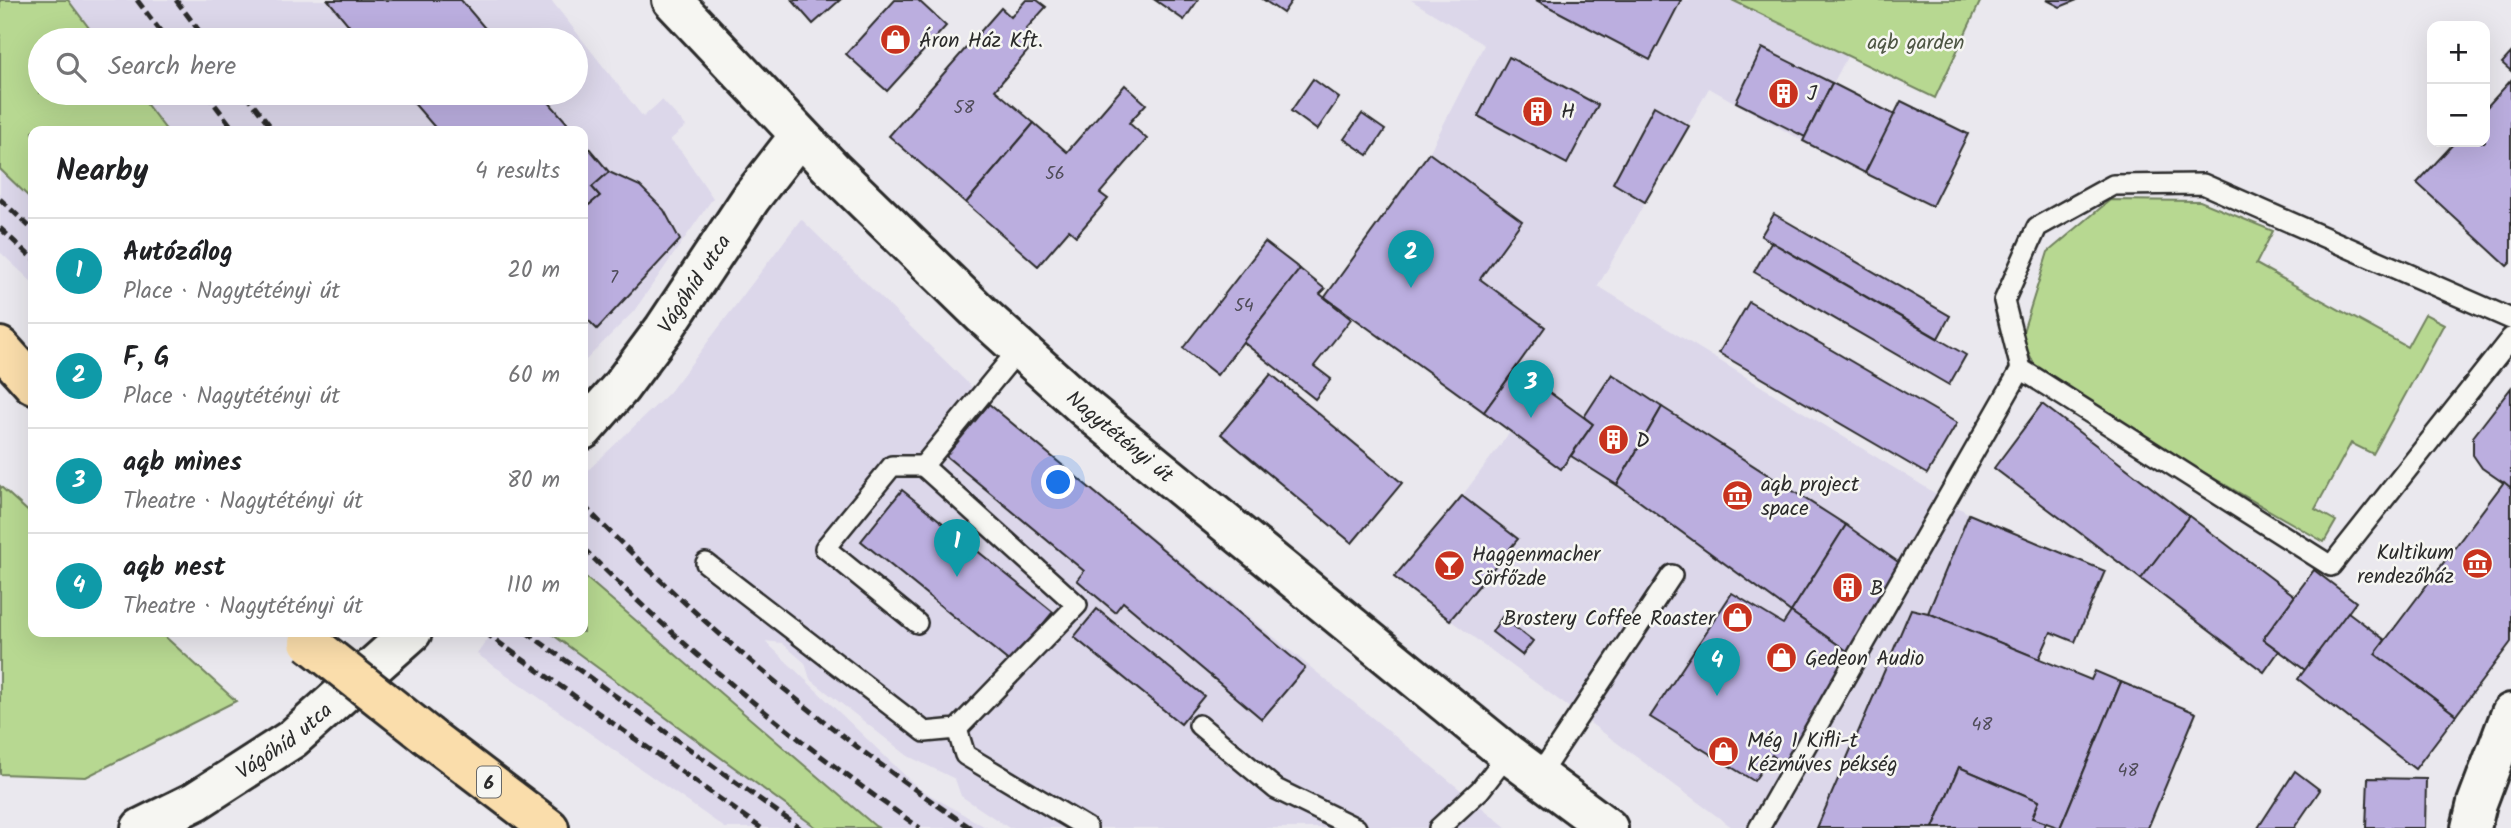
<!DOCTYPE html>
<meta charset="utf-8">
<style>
:root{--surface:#fff;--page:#f2f2f2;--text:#202124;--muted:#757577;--line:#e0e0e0;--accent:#c8321e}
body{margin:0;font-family:Kalam,sans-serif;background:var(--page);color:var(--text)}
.controls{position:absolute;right:21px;top:21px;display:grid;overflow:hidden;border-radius:14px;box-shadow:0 7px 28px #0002}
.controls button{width:63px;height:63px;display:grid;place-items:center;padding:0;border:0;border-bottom:2px solid var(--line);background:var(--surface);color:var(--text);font:35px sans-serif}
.you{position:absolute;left:1059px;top:483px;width:24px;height:24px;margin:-18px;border:5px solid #fff;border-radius:50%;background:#1a73e8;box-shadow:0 0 0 10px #1a73e833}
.badge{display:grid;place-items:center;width:46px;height:46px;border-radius:50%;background:var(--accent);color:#fff;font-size:23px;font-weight:700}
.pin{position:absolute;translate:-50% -58px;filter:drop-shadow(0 2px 4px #0008)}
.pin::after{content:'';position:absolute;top:37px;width:24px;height:21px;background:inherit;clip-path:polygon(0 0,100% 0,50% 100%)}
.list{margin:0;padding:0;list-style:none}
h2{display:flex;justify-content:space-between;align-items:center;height:91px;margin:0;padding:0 28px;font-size:30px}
h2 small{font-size:23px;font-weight:400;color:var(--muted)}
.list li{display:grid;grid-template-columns:46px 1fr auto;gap:21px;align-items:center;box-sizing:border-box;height:105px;padding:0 28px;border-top:2px solid var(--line)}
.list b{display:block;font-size:26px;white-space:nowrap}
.list p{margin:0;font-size:23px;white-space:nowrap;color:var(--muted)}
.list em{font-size:23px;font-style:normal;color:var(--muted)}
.icon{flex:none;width:38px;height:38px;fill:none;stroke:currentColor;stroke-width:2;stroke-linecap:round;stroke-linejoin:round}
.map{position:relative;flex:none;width:2511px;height:828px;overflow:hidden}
.search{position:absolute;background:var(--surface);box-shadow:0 7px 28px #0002;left:28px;top:28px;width:560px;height:77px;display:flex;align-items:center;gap:18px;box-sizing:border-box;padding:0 24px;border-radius:38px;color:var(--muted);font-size:26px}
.panel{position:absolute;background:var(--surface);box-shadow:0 7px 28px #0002;left:28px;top:126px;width:560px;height:511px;border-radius:14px}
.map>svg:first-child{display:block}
.built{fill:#dcd7ea}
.green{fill:#b7d891;stroke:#71825e;stroke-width:2}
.building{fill:#bbaedf;stroke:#2b2b2b;stroke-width:2}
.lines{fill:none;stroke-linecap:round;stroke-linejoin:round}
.lane-casing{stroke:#2b2b2b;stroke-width:24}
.street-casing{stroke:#2b2b2b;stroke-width:44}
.secondary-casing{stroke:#2b2b2b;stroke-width:44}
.primary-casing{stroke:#2b2b2b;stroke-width:44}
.lane{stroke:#f6f6f2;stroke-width:19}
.street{stroke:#f6f6f2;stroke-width:38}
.secondary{stroke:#f6f6f2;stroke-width:38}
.primary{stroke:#faddab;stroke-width:38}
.rail{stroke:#2b2b2b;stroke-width:5;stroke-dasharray:10 5;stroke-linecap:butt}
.primary-bridge-casing{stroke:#2b2b2b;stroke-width:44;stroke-linecap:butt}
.primary-bridge{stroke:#faddab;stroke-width:38}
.labels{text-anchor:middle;stroke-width:5;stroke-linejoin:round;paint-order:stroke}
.number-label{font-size:18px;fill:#4f4c58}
.shield{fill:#f6f6f2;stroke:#686867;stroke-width:2}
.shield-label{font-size:19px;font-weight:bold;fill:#2b2b2b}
.poi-label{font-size:21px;fill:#2b2b2b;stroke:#f6f6f2;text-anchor:start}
.park-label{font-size:21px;fill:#4e5644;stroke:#f6f6f2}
.street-label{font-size:21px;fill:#2b2b2b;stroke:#f6f6f2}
</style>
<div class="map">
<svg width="2511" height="828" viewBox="0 0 2511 828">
<rect width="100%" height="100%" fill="#eae8ee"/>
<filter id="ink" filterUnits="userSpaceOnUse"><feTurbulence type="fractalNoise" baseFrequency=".0143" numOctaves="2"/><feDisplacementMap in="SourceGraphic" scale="14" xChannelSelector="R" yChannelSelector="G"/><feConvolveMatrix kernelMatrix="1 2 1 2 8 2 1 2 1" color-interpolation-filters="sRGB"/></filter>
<g filter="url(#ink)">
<!-- built -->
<g class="built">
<polygon points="68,0 551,0 643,117 662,100 686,126 670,140 681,151 713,198 634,311 583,363 583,131 167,131 138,93 576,93 576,40 98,40"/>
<polygon points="1411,0 1981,0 1935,98 1848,55 1803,141 1709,88 1598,286 1969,514 1928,613 1911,609 1817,828 1733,828 1450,620 1517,540 1462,496 1510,432 1325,297 1429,153 1484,45"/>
<polygon points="0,169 33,201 33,283 0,252"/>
<polygon points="801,219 989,404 1507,828 1009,828 961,796 955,779 908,756 810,679 805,663 782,643 765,641 918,788 987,828 879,828 583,575 583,475 669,393"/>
<polygon points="493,632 549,632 817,828 725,828 477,654"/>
</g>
<!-- green -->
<g class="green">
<polygon points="0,0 68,0 98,40 40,40 40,93 138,93 167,131 33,131 33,201 0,169"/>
<polygon points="1732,0 1981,0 1935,98"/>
<polygon points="2110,200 2200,201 2273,231 2256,264 2407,347 2425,314 2444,324 2373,454 2351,443 2315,509 2336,521 2324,542 2042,379 2021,338 2048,252"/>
<polygon points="0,486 33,516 33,632 160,632 236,701 86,777 0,774"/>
<polygon points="583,575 875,826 879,828 817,828 549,632 583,632"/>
</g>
<!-- building -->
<g class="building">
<polygon points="328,0 461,0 495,40 361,40"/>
<polygon points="792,0 840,0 813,24"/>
<polygon points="895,0 918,0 946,26 887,91 846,54"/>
<polygon points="1026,0 1037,0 1046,7 1026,29 1037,40 995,90 1034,123 966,203 889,136 1001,8 1011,17"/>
<polygon points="1155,0 1198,0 1184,20"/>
<polygon points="1264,0 1292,0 1283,13"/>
<polygon points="1536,0 1681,0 1650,60"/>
<polygon points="2047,0 2077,0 2060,7"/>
<polygon points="1762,48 1832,83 1805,137 1736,102"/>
<polygon points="2511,53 2511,71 2502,63"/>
<polygon points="1509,57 1598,105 1567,164 1478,116"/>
<polygon points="1313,79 1339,98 1317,130 1291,111"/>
<polygon points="2511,80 2511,262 2507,266 2417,183 2455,142 2485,142 2485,109"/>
<polygon points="1832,83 1895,115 1865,173 1803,141"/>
<polygon points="1125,85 1146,104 1129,123 1147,139 1100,193 1108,199 1076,236 1069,230 1038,266 966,203 1034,123 1067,152"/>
<polygon points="405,93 541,93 574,131 438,131"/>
<polygon points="1901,101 1968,134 1932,206 1865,173"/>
<polygon points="1654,106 1689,126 1645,202 1613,183"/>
<polygon points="1362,114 1385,130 1368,155 1344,139"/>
<polygon points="583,141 609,172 592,187 600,196 583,210"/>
<polygon points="1429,153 1522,221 1480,279 1545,327 1484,412 1325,297"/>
<polygon points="609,172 640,186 664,210 680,240 597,329 583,315 583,210 600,196 592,187"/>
<polygon points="1774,214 1950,316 1938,338 1761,236"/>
<polygon points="1265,242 1300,269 1217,375 1183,348"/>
<polygon points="1771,242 1966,355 1949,385 1754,272"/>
<polygon points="1300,269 1325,289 1320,294 1351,319 1314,366 1331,379 1315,399 1243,342"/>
<polygon points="1749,302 1957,423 1927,474 1719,353"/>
<polygon points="1516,368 1593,424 1561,469 1484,412"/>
<polygon points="1271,374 1402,483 1352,543 1221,434"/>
<polygon points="1612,374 1662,407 1617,485 1571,456 1593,424 1584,417"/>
<polygon points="2511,388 2511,488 2482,468 2473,455 2473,437"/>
<polygon points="989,404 1305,668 1262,719 1123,602 1115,612 1077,580 1084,571 946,456"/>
<polygon points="2042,404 2189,516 2141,579 1994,468"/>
<polygon points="1662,407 1846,525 1791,612 1617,485"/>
<polygon points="2504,482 2511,488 2511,642 2456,715 2375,654"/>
<polygon points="902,490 1053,612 1011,663 861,541"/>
<polygon points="1462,496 1518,539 1450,620 1394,577"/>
<polygon points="1969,514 2105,571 2075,642 2051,632 2039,659 1928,613"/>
<polygon points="2189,516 2295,596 2263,639 2279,651 2264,672 2141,579"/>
<polygon points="1846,525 1901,564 1850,653 1791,612"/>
<polygon points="2314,570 2356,602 2305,670 2263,639"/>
<polygon points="1732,593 1783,624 1791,612 1850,653 1785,766 1772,755 1754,781 1650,717"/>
<polygon points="1097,609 1204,696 1181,724 1074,637"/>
<polygon points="1911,609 1928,613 2091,680 2095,671 2121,682 2060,828 2032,818 2039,801 1959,767 1933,828 1817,828"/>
<polygon points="2348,612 2385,640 2375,654 2456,715 2415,769 2298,679"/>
<polygon points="1502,617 1533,641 1522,655 1492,632"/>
<polygon points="2121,682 2196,713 2148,828 2060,828"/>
<polygon points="1959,767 2039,801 2032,818 2046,823 2044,828 1933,828"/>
<polygon points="2295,771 2320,790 2294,828 2258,828"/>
<polygon points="2368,778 2426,779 2425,828 2366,828"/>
</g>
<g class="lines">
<defs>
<g id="lane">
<polyline points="2511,319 2203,184 2113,185 2037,227 2004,301 2021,369 2331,566 2511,338"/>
<polyline points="706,563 925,732 957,729 1077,605 923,466 1019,349"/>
<polyline points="917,623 825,548 892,466 923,466"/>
<polyline points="1199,725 1276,789 1356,828"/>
<polyline points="957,729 965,755 1087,828"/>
<polyline points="1538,777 1672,575"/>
<polyline points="1439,828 1480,790 1508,754"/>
<polyline points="1759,828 2021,369"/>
</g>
<g id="street">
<path id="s1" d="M583,430L620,388L664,329L751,198L799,136"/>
<path id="s2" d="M141,828L196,801L292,739L412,632"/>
<polyline points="2471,828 2477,803 2511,713"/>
</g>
<g id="secondary">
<path id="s3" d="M672,0L832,169L982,315L1085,408L1508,754L1608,828"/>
</g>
<g id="primary">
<polyline points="0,347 33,384"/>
<polyline points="428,736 549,828"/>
</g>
</defs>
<!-- lane casing -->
<use href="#lane" class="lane-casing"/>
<!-- street casing -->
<use href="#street" class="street-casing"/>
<!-- secondary casing -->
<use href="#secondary" class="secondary-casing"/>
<!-- primary casing -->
<use href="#primary" class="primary-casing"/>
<!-- lane -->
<use href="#lane" class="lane"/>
<!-- street -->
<use href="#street" class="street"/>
<!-- secondary -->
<use href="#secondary" class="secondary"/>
<!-- primary -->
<use href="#primary" class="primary"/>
<!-- rail -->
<g class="rail">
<polyline points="137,0 167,40"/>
<polyline points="176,0 206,40"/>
<polyline points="206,93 235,131"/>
<polyline points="245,93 274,131"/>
<polyline points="0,199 33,230"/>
<polyline points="0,228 33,259"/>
<path d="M583,505C701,624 831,735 971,828"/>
<path d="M583,548C686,651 800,745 920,828"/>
<polyline points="484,632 761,828"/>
<polyline points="526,632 800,828"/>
</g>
<defs>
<polyline id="primary-bridge" points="309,642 428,736"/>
</defs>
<!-- primary-bridge casing -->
<use href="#primary-bridge" class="primary-bridge-casing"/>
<!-- primary-bridge -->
<use href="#primary-bridge" class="primary-bridge"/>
</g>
</g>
<!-- icons -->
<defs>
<symbol id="shop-disc" viewBox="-11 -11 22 22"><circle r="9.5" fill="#c8321e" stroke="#f6f6f2"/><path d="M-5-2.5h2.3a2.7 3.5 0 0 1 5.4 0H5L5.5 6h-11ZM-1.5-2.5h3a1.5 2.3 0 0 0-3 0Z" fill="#fff"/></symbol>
<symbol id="building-disc" viewBox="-11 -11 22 22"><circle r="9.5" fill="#c8321e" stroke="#f6f6f2"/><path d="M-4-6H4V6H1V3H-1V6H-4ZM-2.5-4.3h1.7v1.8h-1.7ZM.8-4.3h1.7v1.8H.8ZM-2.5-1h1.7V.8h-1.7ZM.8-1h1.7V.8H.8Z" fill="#fff"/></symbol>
<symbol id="museum-disc" viewBox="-11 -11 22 22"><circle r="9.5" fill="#c8321e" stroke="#f6f6f2"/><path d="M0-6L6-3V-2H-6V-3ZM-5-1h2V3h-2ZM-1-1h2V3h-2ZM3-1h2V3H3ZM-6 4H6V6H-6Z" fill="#fff"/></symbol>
<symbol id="bar-disc" viewBox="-11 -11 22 22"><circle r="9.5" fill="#c8321e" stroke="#f6f6f2"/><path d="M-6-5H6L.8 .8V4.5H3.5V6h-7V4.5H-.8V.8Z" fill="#fff"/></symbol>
</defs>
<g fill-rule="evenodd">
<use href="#shop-disc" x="878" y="22" width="35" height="35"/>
<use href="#building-disc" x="1766" y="76" width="35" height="35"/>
<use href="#building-disc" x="1520" y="94" width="35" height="35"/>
<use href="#building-disc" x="1596" y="422" width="35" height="35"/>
<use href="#museum-disc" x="1720" y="478" width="35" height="35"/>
<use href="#museum-disc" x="2460" y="546" width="35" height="35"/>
<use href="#bar-disc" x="1432" y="548" width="35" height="35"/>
<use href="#building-disc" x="1830" y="570" width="35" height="35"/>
<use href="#shop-disc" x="1720" y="600" width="35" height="35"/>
<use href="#shop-disc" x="1764" y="640" width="35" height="35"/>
<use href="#shop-disc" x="1706" y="734" width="35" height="35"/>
</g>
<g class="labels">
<!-- number labels -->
<g class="number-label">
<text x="964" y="113">58</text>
<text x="1055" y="179">56</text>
<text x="614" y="283">7</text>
<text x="1244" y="311">54</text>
<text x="1982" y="730">48</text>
<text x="2128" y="776">48</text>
</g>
<!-- shield labels -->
<rect class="shield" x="477" y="766.5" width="24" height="31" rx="5"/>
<g class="shield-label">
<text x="489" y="789">6</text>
</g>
<!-- poi labels -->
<g class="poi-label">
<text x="919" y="47">Áron Ház Kft.</text>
<text x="1807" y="100">J</text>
<text x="1561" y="118">H</text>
<text x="1636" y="447">D</text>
<text x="1761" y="491">aqb project<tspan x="1761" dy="24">space</tspan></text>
<text x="2454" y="559" text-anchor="end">Kultikum<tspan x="2454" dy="24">rendezőház</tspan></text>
<text x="1472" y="561">Haggenmacher<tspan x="1472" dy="24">Sörfőzde</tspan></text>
<text x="1870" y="595">B</text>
<text x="1715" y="625" text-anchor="end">Brostery Coffee Roaster</text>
<text x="1805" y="665">Gedeon Audio</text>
<text x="1747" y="747">Még 1 Kifli-t<tspan x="1747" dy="24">Kézműves pékség</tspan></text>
</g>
<!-- park labels -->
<g class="park-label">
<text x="1916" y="49">aqb garden</text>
</g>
<!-- street labels -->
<g class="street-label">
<text dy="7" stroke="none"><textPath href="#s1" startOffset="184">Vágóhíd utca</textPath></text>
<text dy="7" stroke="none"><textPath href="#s3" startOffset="626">Nagytétényi út</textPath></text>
<text dy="7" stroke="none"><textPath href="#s2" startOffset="168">Vágóhíd utca</textPath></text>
</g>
</g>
</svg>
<div class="controls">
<button>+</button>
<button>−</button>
</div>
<div class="you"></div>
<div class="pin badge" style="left:957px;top:577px;background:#0f9aa8">1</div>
<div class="pin badge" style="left:1411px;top:288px;background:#0f9aa8">2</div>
<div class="pin badge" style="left:1531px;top:418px;background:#0f9aa8">3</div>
<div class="pin badge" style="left:1717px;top:696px;background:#0f9aa8">4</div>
<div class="search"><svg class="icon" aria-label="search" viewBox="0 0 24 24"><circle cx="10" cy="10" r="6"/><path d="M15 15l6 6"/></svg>Search here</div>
<section class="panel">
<h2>Nearby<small>4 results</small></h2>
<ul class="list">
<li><span class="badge" style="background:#0f9aa8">1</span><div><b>Autózálog</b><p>Place · Nagytétényi út</p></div><em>20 m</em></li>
<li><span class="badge" style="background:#0f9aa8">2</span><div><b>F, G</b><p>Place · Nagytétényi út</p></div><em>60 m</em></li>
<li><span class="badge" style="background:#0f9aa8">3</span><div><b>aqb mines</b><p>Theatre · Nagytétényi út</p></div><em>80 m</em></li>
<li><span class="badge" style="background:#0f9aa8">4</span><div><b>aqb nest</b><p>Theatre · Nagytétényi út</p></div><em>110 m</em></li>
</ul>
</section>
</div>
